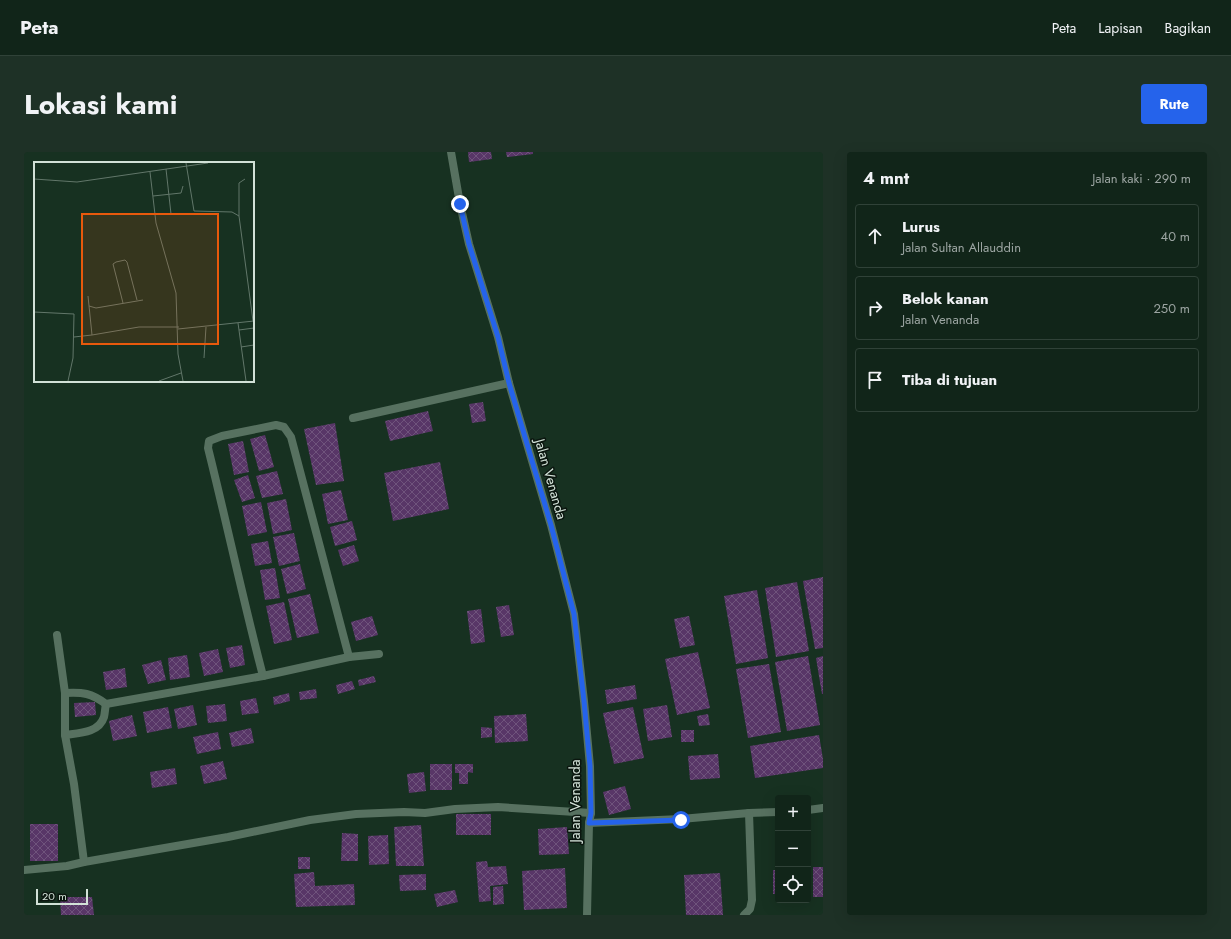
<!DOCTYPE html>
<html lang="id">
<meta charset="utf-8">
<style>
:root{--surface:#112519;--page:#1e3126;--text:#f1f3f6;--muted:#9ca5a2;--line:#304238;--accent:#2563eb}
body{margin:0;font-family:Jost,sans-serif;background:var(--page);color:var(--text)}
.controls{position:absolute;right:12px;bottom:12px;display:grid;overflow:hidden;border-radius:4px;box-shadow:0 4px 16px #0002}
.controls button{width:36px;height:36px;display:grid;place-items:center;padding:0;border:0;border-bottom:1px solid var(--line);background:var(--surface);color:var(--text);font:20px sans-serif}
.scale{position:absolute;left:12px;bottom:10px;width:52px;box-sizing:border-box;padding-left:4px;border:2px solid #d2e1d7;border-top:0;font-size:11px;line-height:14px;white-space:nowrap;color:#d2e1d7;-webkit-text-stroke:3px #0b160f;paint-order:stroke}
.stop{position:absolute;width:12px;height:12px;margin:-9px;border:3px solid #2563eb;border-radius:50%;background:#fff}
.stop.end{background:#2563eb;border-color:#fff;box-shadow:0 1px 4px #0008}
.list{margin:0;padding:0;list-style:none}
h2{display:flex;justify-content:space-between;align-items:center;height:52px;margin:0;padding:0 16px;font-size:17px}
h2 small{font-size:13px;font-weight:400;color:var(--muted)}
.list li{display:grid;grid-template-columns:26px 1fr auto;gap:12px;align-items:center;box-sizing:border-box;height:64px;margin:0 8px 8px;padding:0 8px;border:1px solid var(--line);border-radius:4px}
.list b{display:block;font-size:15px;white-space:nowrap}
.list p{margin:0;font-size:13px;white-space:nowrap;color:var(--muted)}
.list em{font-size:13px;font-style:normal;color:var(--muted)}
.icon{flex:none;width:22px;height:22px;fill:none;stroke:currentColor;stroke-width:2;stroke-linecap:round;stroke-linejoin:round}
.map{position:relative;flex:none;width:799px;height:763px;overflow:hidden;border-radius:4px}
header{display:flex;align-items:center;gap:24px;box-sizing:border-box;height:56px;padding:0 20px;background:var(--surface);border-bottom:1px solid var(--line)}
header strong{font-size:19px}
nav{display:flex;gap:22px;margin-inline-start:auto;font-size:14px}
.intro{display:flex;align-items:center;justify-content:space-between;box-sizing:border-box;height:96px;padding:0 24px}
h1{margin:0;font-size:28px}
.button{padding:10px 18px;border-radius:4px;background:var(--accent);color:#fff;font-size:14px;font-weight:700}
main{display:flex;gap:24px;padding:0 24px}
aside{flex:1;background:var(--surface);border-radius:4px;box-shadow:0 4px 16px #0002}
.map>svg:first-child{display:block}
.building{fill:url(#building-cross-hatch)}
.lines{fill:none;stroke-linecap:round;stroke-linejoin:round}
.lane{stroke:#577160;stroke-width:8}
.street{stroke:#577160;stroke-width:8}
.route{stroke:#2563eb;stroke-width:5}
.labels{text-anchor:middle;stroke-width:3;stroke-linejoin:round;paint-order:stroke}
.street-label{font-size:14px;fill:#d2e1d7;stroke:#0b160f}
.inset-road{fill:none;stroke:#62776a;stroke-width:1}
.view{fill:#e8590c;fill-opacity:0.15;stroke:#e8590c;stroke-width:2}
.inset-edge{fill:none;stroke:#d2e1d7;stroke-width:2}
</style>
<header>
<strong>Peta</strong>
<nav><a>Peta</a><a>Lapisan</a><a>Bagikan</a></nav>
</header>
<div class="intro"><h1>Lokasi kami</h1><a class="button">Rute</a></div>
<main>
<div class="map">
<svg width="799" height="763" viewBox="0 0 799 763">
<defs>
<pattern id="building-cross-hatch" width="8" height="8" patternUnits="userSpaceOnUse"><rect width="8" height="8" fill="#583667"/><path d="M0 0l8 8M0 8l8-8" fill="none" stroke="#6f537c"/></pattern>
</defs>
<rect width="100%" height="100%" fill="#173121"/>
<!-- building -->
<g class="building">
<polygon points="444,0 467,0 468,7 445,10"/>
<polygon points="482,0 509,0 509,2 483,5"/>
<polygon points="459,250 462,269 448,271 445,252"/>
<polygon points="404,259 409,279 366,289 361,269"/>
<polygon points="311,271 320,329 292,333 280,277"/>
<polygon points="241,283 250,315 235,319 226,287"/>
<polygon points="219,289 225,320 210,323 204,292"/>
<polygon points="416,310 425,357 369,369 360,321"/>
<polygon points="253,319 259,342 238,346 232,324"/>
<polygon points="224,323 231,346 218,350 210,328"/>
<polygon points="317,338 324,368 304,372 298,342"/>
<polygon points="262,347 268,378 249,382 243,351"/>
<polygon points="237,350 243,380 224,384 218,354"/>
<polygon points="328,369 333,388 311,394 306,375"/>
<polygon points="270,381 276,409 255,414 249,385"/>
<polygon points="244,389 248,411 231,414 227,392"/>
<polygon points="330,393 335,409 319,414 314,398"/>
<polygon points="276,412 282,437 263,442 257,417"/>
<polygon points="251,416 256,446 241,448 236,418"/>
<polygon points="799,425 799,496 791,497 779,429"/>
<polygon points="773,430 785,499 752,505 741,436"/>
<polygon points="733,438 744,506 712,512 700,444"/>
<polygon points="286,442 295,481 273,486 264,447"/>
<polygon points="260,450 268,488 250,492 242,454"/>
<polygon points="485,453 490,483 477,485 472,455"/>
<polygon points="457,457 461,490 447,492 443,459"/>
<polygon points="348,464 354,483 332,489 327,470"/>
<polygon points="665,464 671,493 656,496 650,467"/>
<polygon points="218,493 221,513 206,516 202,496"/>
<polygon points="194,497 199,520 180,524 175,501"/>
<polygon points="674,500 686,556 653,563 641,507"/>
<polygon points="163,503 166,525 146,528 144,506"/>
<polygon points="784,504 796,573 763,579 751,510"/>
<polygon points="799,504 799,542 798,542 792,506"/>
<polygon points="137,508 142,528 124,532 118,513"/>
<polygon points="745,512 757,580 724,586 712,517"/>
<polygon points="101,516 103,535 82,538 79,520"/>
<polygon points="350,524 352,530 335,534 334,528"/>
<polygon points="328,529 331,537 314,542 312,533"/>
<polygon points="611,533 613,547 583,552 581,538"/>
<polygon points="292,537 293,546 276,548 275,540"/>
<polygon points="265,541 266,549 250,553 249,545"/>
<polygon points="232,546 235,561 218,563 216,549"/>
<polygon points="71,550 72,563 51,565 50,551"/>
<polygon points="201,552 203,569 184,571 182,554"/>
<polygon points="169,553 173,573 154,577 150,557"/>
<polygon points="643,553 648,585 624,589 619,557"/>
<polygon points="144,555 148,576 123,581 119,560"/>
<polygon points="609,555 620,606 590,612 579,561"/>
<polygon points="502,562 504,589 471,591 470,564"/>
<polygon points="684,562 686,573 675,574 673,564"/>
<polygon points="108,563 113,584 89,589 85,569"/>
<polygon points="457,575 468,576 468,585 457,586"/>
<polygon points="227,576 230,591 208,595 205,581"/>
<rect x="657" y="578" width="13" height="12"/>
<polygon points="194,580 197,597 173,602 169,585"/>
<polygon points="795,583 799,607 799,616 731,626 726,594"/>
<polygon points="694,602 696,626 666,628 664,604"/>
<polygon points="199,609 203,627 180,632 176,614"/>
<rect x="406" y="612" width="22" height="26"/>
<polygon points="431,612 449,612 449,621 444,620 444,632 435,632 435,621 431,621"/>
<polygon points="151,616 153,632 128,636 126,620"/>
<polygon points="400,620 402,639 385,641 383,622"/>
<polygon points="601,634 607,657 585,663 579,640"/>
<rect x="432" y="662" width="35" height="21"/>
<rect x="6" y="672" width="28" height="37"/>
<polygon points="397,673 400,714 372,714 370,675"/>
<polygon points="543,675 545,702 515,703 514,677"/>
<polygon points="318,681 334,682 334,709 317,709"/>
<polygon points="364,683 365,712 345,713 344,684"/>
<rect x="274" y="705" width="12" height="12"/>
<polygon points="463,709 464,715 482,714 484,732 466,734 467,749 455,750 452,710"/>
<rect x="789" y="715" width="10" height="30"/>
<polygon points="541,716 543,756 500,758 498,719"/>
<rect x="749" y="718" width="5" height="24"/>
<polygon points="290,720 291,734 330,732 331,753 272,755 270,722"/>
<polygon points="696,721 699,763 662,763 660,723"/>
<polygon points="402,722 402,738 376,739 375,723"/>
<polygon points="479,734 480,752 469,753 469,735"/>
<polygon points="431,738 434,750 413,755 410,742"/>
<polygon points="36,745 68,745 70,763 37,763"/>
</g>
<g class="lines">
<!-- lane -->
<polyline class="lane" points="329,266 485,231"/>
<!-- street -->
<g class="street">
<polyline points="427,0 436,52 445,92 474,185 485,231 527,373 550,462 560,549 566,614 567,661 565,671 563,763"/>
<path d="M239,524C219,448 203,372 184,296L185,289L198,284L252,273L260,275L267,285L325,505"/>
<path d="M41,541C59,540 67,541 82,552L239,524L325,505L355,502"/>
<path d="M41,583C55,581 75,581 80,565C81,561 81,556 82,552"/>
<polyline points="784,658 799,656"/>
<polyline points="565,671 657,667 725,661 754,660"/>
<polyline points="60,710 204,685 286,668 332,662 380,660 401,661 431,657 474,655 567,661"/>
<polyline points="0,718 43,714 60,710 50,632 41,583 41,541 33,483"/>
<polyline points="720,763 726,757 728,748 725,661"/>
</g>
</g>
<g class="lines">
<!-- route -->
<polyline class="route" points="436,52 445,92 474,185 485,231 527,373 550,462 560,549 566,614 567,661 565,671 657,668"/>
</g>
<g class="labels">
<!-- street labels -->
<g class="street-label">
<text transform="translate(527 327) rotate(74)" y="5">Jalan Venanda</text>
<text transform="translate(551 649) rotate(-90)" y="5">Jalan Venanda</text>
</g>
</g>
<!-- overview -->
<g transform="translate(10 10)">
<rect width="220" height="220" fill="#173121"/>
<path class="inset-road" d="M152,1L160,49L198,50L205,54L219,159M132,7L137,52M116,10L122,61L142,131L144,192L149,219M0,17L43,20L174,1M119,34L147,31L149,24M205,54V21L211,17M89,141L79,102L82,100L91,98L93,100L103,138M55,144L62,146L109,138M0,150L40,152L39,196L34,219M204,161L212,219M144,167L220,159M205,168L220,166M58,173L105,165H145M40,175L58,173L54,134M207,185L220,183M170,196L172,165M125,219L147,211"/>
<path class="view" d="M48,52H184V182H48Z"/>
<rect width="220" height="220" class="inset-edge"/>
</g>
</svg>
<div class="controls">
<button>+</button>
<button>−</button>
<button><svg class="icon" aria-label="locate" viewBox="0 0 24 24"><circle cx="12" cy="12" r="6"/><path d="M12 2v4M12 18v4M2 12h4M18 12h4"/></svg></button>
</div>
<div class="scale">20 m</div>
<div class="stop" style="left:657px;top:668px"></div>
<div class="stop end" style="left:436px;top:52px"></div>
</div>
<aside>
<h2>4 mnt<small>Jalan kaki · 290 m</small></h2>
<ul class="list">
<li><svg class="icon" aria-label="ahead" viewBox="0 0 24 24"><path d="M12 20V5M6 11l6-6 6 6"/></svg><div><b>Lurus</b><p>Jalan Sultan Allauddin</p></div><em>40 m</em></li>
<li><svg class="icon" aria-label="right" viewBox="0 0 24 24"><path d="M7 20v-9h11M14 6l5 5-5 5"/></svg><div><b>Belok kanan</b><p>Jalan Venanda</p></div><em>250 m</em></li>
<li><svg class="icon" aria-label="arrive" viewBox="0 0 24 24"><path d="M6 21V4h12l-3 4 3 4H6"/></svg><div><b>Tiba di tujuan</b></div></li>
</ul>
</aside>
</main>
